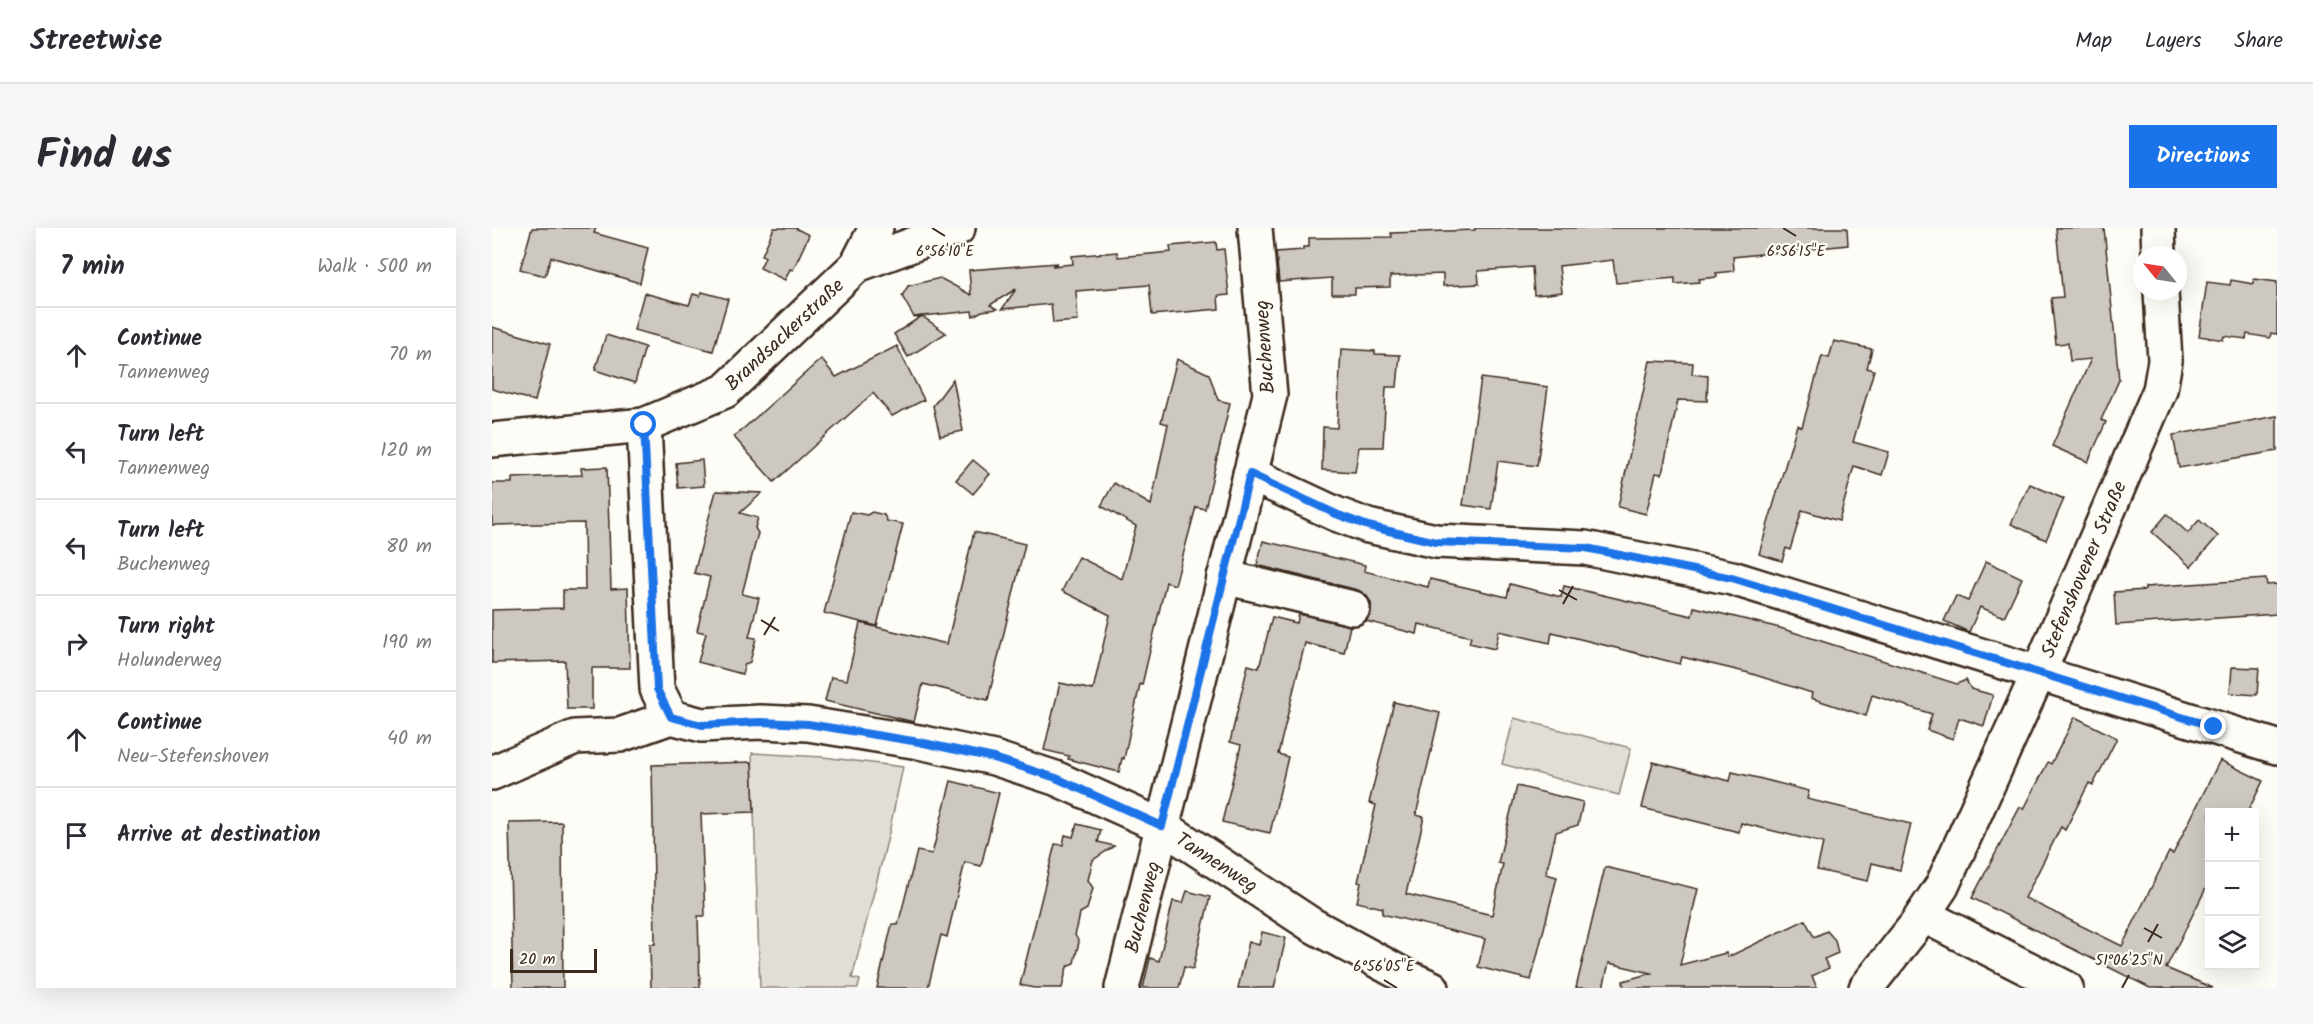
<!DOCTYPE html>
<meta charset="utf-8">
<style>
:root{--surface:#fff;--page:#f7f7f7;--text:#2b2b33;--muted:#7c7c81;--line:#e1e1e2;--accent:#1a73e8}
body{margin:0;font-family:Kalam,sans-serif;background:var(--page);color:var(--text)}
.controls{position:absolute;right:18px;bottom:18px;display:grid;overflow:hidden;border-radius:0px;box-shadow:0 6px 24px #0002}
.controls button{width:54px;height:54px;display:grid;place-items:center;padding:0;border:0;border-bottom:2px solid var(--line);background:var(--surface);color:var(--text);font:30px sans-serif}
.compass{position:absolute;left:1641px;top:18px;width:54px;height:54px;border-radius:50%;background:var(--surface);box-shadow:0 6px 24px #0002;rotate:300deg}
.scale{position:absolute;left:18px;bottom:15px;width:87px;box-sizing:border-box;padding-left:6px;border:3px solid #3b2a1e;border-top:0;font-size:16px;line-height:21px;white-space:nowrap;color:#3b2a1e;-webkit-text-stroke:4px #fdfcf7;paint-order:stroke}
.stop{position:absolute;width:18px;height:18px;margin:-14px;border:4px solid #1a73e8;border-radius:50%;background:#fff}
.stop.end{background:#1a73e8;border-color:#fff;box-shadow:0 2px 6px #0008}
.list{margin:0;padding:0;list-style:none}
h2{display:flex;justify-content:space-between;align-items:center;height:78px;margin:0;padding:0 24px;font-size:26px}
h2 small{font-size:20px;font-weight:400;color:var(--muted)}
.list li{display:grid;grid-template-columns:39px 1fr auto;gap:18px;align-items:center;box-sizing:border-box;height:96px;padding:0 24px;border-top:2px solid var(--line)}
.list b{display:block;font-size:22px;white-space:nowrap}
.list p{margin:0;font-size:20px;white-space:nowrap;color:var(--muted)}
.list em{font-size:20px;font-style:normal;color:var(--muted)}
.icon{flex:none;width:33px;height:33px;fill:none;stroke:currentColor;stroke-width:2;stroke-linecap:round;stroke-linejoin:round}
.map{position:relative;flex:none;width:1785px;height:760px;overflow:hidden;border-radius:0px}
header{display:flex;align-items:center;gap:36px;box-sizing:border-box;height:84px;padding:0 30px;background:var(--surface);border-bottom:2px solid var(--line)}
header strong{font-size:28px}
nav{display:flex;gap:33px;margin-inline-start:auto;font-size:21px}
.intro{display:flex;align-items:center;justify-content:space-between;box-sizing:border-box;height:144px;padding:0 36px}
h1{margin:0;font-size:42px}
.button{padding:15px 27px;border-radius:0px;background:var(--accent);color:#fff;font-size:21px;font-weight:700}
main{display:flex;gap:36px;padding:0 36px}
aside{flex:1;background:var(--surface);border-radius:0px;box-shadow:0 6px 24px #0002}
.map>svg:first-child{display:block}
.green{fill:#e1ded7;stroke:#8e847a;stroke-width:1.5}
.building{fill:#cdc8c2;stroke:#3b2a1e;stroke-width:1.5}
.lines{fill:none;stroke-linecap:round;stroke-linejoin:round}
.minor-casing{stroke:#3b2a1e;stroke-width:38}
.minor{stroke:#fdfcf7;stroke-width:33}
.route{stroke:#1a73e8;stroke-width:8}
.ticks{fill:none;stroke:#3b2a1e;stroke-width:2}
.labels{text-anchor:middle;stroke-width:4.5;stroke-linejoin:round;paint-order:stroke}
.street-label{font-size:20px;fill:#3b2a1e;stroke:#fdfcf7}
.ticks-label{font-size:15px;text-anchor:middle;fill:#3b2a1e;stroke:#fdfcf7;stroke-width:4.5;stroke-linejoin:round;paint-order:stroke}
</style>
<header>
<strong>Streetwise</strong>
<nav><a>Map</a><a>Layers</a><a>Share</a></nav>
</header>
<div class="intro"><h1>Find us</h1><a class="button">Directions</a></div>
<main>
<aside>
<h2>7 min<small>Walk · 500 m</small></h2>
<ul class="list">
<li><svg class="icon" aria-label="ahead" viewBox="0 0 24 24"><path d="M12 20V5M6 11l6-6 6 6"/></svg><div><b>Continue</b><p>Tannenweg</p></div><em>70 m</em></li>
<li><svg class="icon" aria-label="left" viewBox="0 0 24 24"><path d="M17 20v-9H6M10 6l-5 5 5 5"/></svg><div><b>Turn left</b><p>Tannenweg</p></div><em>120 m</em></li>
<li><svg class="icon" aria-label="left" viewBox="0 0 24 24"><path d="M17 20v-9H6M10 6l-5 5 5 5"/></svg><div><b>Turn left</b><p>Buchenweg</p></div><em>80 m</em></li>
<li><svg class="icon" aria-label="right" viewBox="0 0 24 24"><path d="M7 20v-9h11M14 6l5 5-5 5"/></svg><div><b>Turn right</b><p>Holunderweg</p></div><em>190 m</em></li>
<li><svg class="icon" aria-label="ahead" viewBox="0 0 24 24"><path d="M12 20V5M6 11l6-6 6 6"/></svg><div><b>Continue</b><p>Neu-Stefenshoven</p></div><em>40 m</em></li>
<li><svg class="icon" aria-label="arrive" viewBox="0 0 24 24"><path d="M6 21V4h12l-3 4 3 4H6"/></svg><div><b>Arrive at destination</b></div></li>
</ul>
</aside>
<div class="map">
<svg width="1785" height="760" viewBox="0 0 1785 760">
<rect width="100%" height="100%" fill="#fdfcf7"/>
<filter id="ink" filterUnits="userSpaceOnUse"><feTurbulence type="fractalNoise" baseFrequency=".0167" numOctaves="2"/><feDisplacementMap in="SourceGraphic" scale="12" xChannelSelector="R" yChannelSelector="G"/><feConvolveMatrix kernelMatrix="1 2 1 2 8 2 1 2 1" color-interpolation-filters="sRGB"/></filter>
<g filter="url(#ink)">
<!-- green -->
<g class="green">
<polygon points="1022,490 1139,520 1127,567 1010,536"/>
<polygon points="260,525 331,529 411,539 396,609 360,750 368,752 366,760 268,760"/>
</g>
<!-- building -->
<g class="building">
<polygon points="40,0 104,0 102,5 156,20 148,55 59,29 53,48 28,41"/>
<polygon points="282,0 303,0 317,7 301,42 298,41 293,52 268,40 273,29 270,27"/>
<polygon points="983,0 1355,0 1356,17 1241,29 1242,43 1224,45 1225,49 1207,51 1208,54 1183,56 1183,50 1124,55 1121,32 1067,38 1070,64 1056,66 1042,67 1040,39 986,43 987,56 951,58 951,46 898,48 898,59 863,60 863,66 840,66 840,50 787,54 784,24 811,22 811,19 817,19 817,10 900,9 899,5 983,2"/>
<polygon points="1564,0 1612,0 1627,152 1609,192 1614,194 1596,234 1560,218 1599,131 1578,133 1576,115 1564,116 1559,70 1571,69"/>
<polygon points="724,14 725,22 732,21 737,67 726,68 727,81 660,87 657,57 584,63 586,93 561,95 559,76 510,81 524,61 498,77 505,81 490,83 481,88 480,83 430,88 454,105 416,129 402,106 430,88 422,89 410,68 416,58 448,50 479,67 477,42 566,35 560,38 581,36 580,28 625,24 626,29 679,24 678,18"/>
<polygon points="1762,51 1785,54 1785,106 1779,105 1778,110 1755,106 1754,111 1732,108 1731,112 1707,108 1715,54 1738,57 1739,52 1762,56"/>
<polygon points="210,64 236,71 221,123 142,102 152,65 197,77 201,66 208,68"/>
<polygon points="0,99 58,116 43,173 0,161"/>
<polygon points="114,107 153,119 143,155 103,142"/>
<polygon points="1342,113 1380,121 1375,140 1382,142 1361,214 1397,224 1390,247 1362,238 1347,293 1310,282 1298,322 1294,320 1290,333 1267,326 1305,197 1310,199 1330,128 1337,130"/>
<polygon points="405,118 432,172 400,188 381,165 282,254 242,209 329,131 344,149"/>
<polygon points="849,121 883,123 883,126 908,127 905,159 894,159 891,219 867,219 863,244 830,242 831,199 845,200"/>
<polygon points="685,131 717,146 726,172 738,175 713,281 704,279 683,357 674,354 650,457 648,456 632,531 630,530 627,544 576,531 577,528 552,522 568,455 601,462 618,387 570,363 587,329 630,351 644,298 609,278 622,255 659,277 676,196 669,194"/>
<polygon points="1158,133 1201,135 1200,146 1216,148 1215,173 1186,172 1170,246 1164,245 1154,286 1126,279"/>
<polygon points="989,150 1056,159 1045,238 1006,233 999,281 971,277"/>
<polygon points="461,151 471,203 448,208 441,178"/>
<polygon points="1785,188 1785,223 1687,240 1681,207"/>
<polygon points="210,232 212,258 186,260 184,235"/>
<polygon points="481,232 498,246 481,266 464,252"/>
<polygon points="115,239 119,361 136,360 138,440 100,440 100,481 75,481 73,433 0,435 0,382 71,380 71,362 93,362 92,295 0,297 0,255 20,255 20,250 90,247 89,240"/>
<polygon points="1538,256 1572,271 1554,312 1519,296"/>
<polygon points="224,263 270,265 248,285 266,290 263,300 266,305 250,366 267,370 257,409 264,410 258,434 253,436 250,446 206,434 214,405 205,403 218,349 202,345"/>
<polygon points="359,284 375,287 380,284 392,287 395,293 411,296 385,398 332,385"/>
<polygon points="1675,286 1696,305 1707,292 1726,308 1699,339 1660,304"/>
<polygon points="482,304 533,316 496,472 431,456 422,494 333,473 339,449 355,452 368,395 455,416"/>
<polygon points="771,313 873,337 872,343 936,359 938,351 1015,369 1018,356 1069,369 1072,358 1200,388 1202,379 1288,400 1465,456 1474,452 1479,461 1501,467 1492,498 1467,490 1461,511 1435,502 1440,486 1380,467 1374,488 1319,470 1320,465 1257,445 1190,429 1188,436 1060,404 1058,415 1007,403 1003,421 977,415 979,409 927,396 925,406 874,393 879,385 879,375 874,367 866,362 765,337"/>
<polygon points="1494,333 1530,350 1512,389 1488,379 1477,404 1452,393 1464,368 1476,373"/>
<polygon points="1774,351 1775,357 1785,356 1785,386 1624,397 1622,364 1653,362 1653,359"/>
<polygon points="807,386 858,398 852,425 813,415 786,526 796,529 778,605 730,594 749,517 738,514 756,437 767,440 780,389 805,395"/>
<polygon points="1740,439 1767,440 1765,467 1738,465"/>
<polygon points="902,474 948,485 924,587 932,589 914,666 1000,687 1011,636 1006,635 1025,558 1091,574 1086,597 1064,604 1054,646 1065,649 1039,752 986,739 993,711 890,686 891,680 865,674 869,655 866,654 884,577 877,575"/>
<polygon points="1583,489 1625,510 1601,557 1597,555 1573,602 1569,599 1533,670 1630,718 1677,624 1681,626 1728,532 1771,553 1755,585 1718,585 1718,652 1674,740 1721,760 1658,760 1480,670 1528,579 1532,581 1556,534 1559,536"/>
<polygon points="260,534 262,584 209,586 213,688 206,688 208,760 159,760 158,716 163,716 160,537"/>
<polygon points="1161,534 1238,553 1240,544 1266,550 1317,563 1315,571 1419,596 1408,642 1380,635 1376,653 1325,642 1331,615 1249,595 1247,604 1150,580"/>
<polygon points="459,553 507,565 489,638 473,634 455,709 449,707 436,760 385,760 400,696 406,697 425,623 440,626"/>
<polygon points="70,594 71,760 21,760 17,595"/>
<polygon points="585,596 609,602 606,614 622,618 601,632 596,652 601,660 595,681 588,685 586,696 583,707 587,714 582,735 575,739 570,760 542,760 528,757 563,616 571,617 573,607 581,609"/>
<polygon points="1113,639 1206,661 1188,737 1234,725 1236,729 1313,692 1322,709 1335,703 1343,712 1346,725 1332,731 1337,740 1320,748 1325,760 1132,760 1131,753 1159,745 1117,735 1111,760 1084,760"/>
<polygon points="695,663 718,669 701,741 692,739 687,760 651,760 658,730 667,733 681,673 691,675"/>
<polygon points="770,704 794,710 782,760 746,760 757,714 767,717"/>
</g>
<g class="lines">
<defs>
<g id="minor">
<polyline points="1666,0 1667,27"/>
<polyline points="365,37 466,0"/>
<polyline points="152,197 165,461 179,489 210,497 268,494 316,496 427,514 502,530 563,550 670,598 820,697 915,749 940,760"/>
<polyline points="0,212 152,197 233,163 365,37 384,0"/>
<polyline points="758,246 844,286 876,298 944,313 1093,320 1240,350 1785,519"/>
<polyline points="732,349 861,380"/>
<polyline points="0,545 83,509 128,507 179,489"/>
<polyline points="1431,687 1574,760"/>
<polyline points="630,760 778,167 763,0"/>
<polyline points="1374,760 1424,697 1450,658 1547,444 1668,162 1673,133 1669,63"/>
</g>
</defs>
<!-- minor casing -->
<use href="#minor" class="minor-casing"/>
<!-- minor -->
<use href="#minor" class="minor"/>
</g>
</g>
<g class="lines" filter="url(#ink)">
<!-- route -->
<polyline class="route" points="152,197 165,461 179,489 210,497 268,494 316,496 427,514 502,530 564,550 670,598 758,246 844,286 876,298 944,314 1094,320 1240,350 1722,499"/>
</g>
<!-- ticks -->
<path class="ticks" d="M440,0L453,8M1291,0L1304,8M1067,362L1085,372M1071,376L1081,358M269,392L287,403M272,407L283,389M1652,700L1670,710M1656,714L1666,696M892,752L905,760M1630,760L1637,747"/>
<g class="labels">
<!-- street labels -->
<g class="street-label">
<text transform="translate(292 106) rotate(-43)" y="7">Brandsackerstraße</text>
<text transform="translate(772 119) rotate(-94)" y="7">Buchenweg</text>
<text transform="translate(1591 341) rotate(-67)" y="7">Stefenshovener Straße</text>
<text transform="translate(725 634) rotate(33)" y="7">Tannenweg</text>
<text transform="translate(650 679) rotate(-76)" y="7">Buchenweg</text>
</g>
</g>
<g class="ticks-label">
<text x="453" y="28">6°56'10"E</text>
<text x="1304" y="28">6°56'15"E</text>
<text x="1637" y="737">51°06'25"N</text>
<text x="892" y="743">6°56'05"E</text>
</g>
</svg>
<div class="controls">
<button>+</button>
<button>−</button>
<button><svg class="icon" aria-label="layers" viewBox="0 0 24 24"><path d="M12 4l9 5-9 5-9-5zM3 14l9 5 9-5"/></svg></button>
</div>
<svg class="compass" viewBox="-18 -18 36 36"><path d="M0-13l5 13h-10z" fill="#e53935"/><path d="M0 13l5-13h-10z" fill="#7c7c81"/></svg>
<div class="scale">20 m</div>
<div class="stop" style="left:152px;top:197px"></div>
<div class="stop end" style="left:1722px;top:499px"></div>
</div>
</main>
